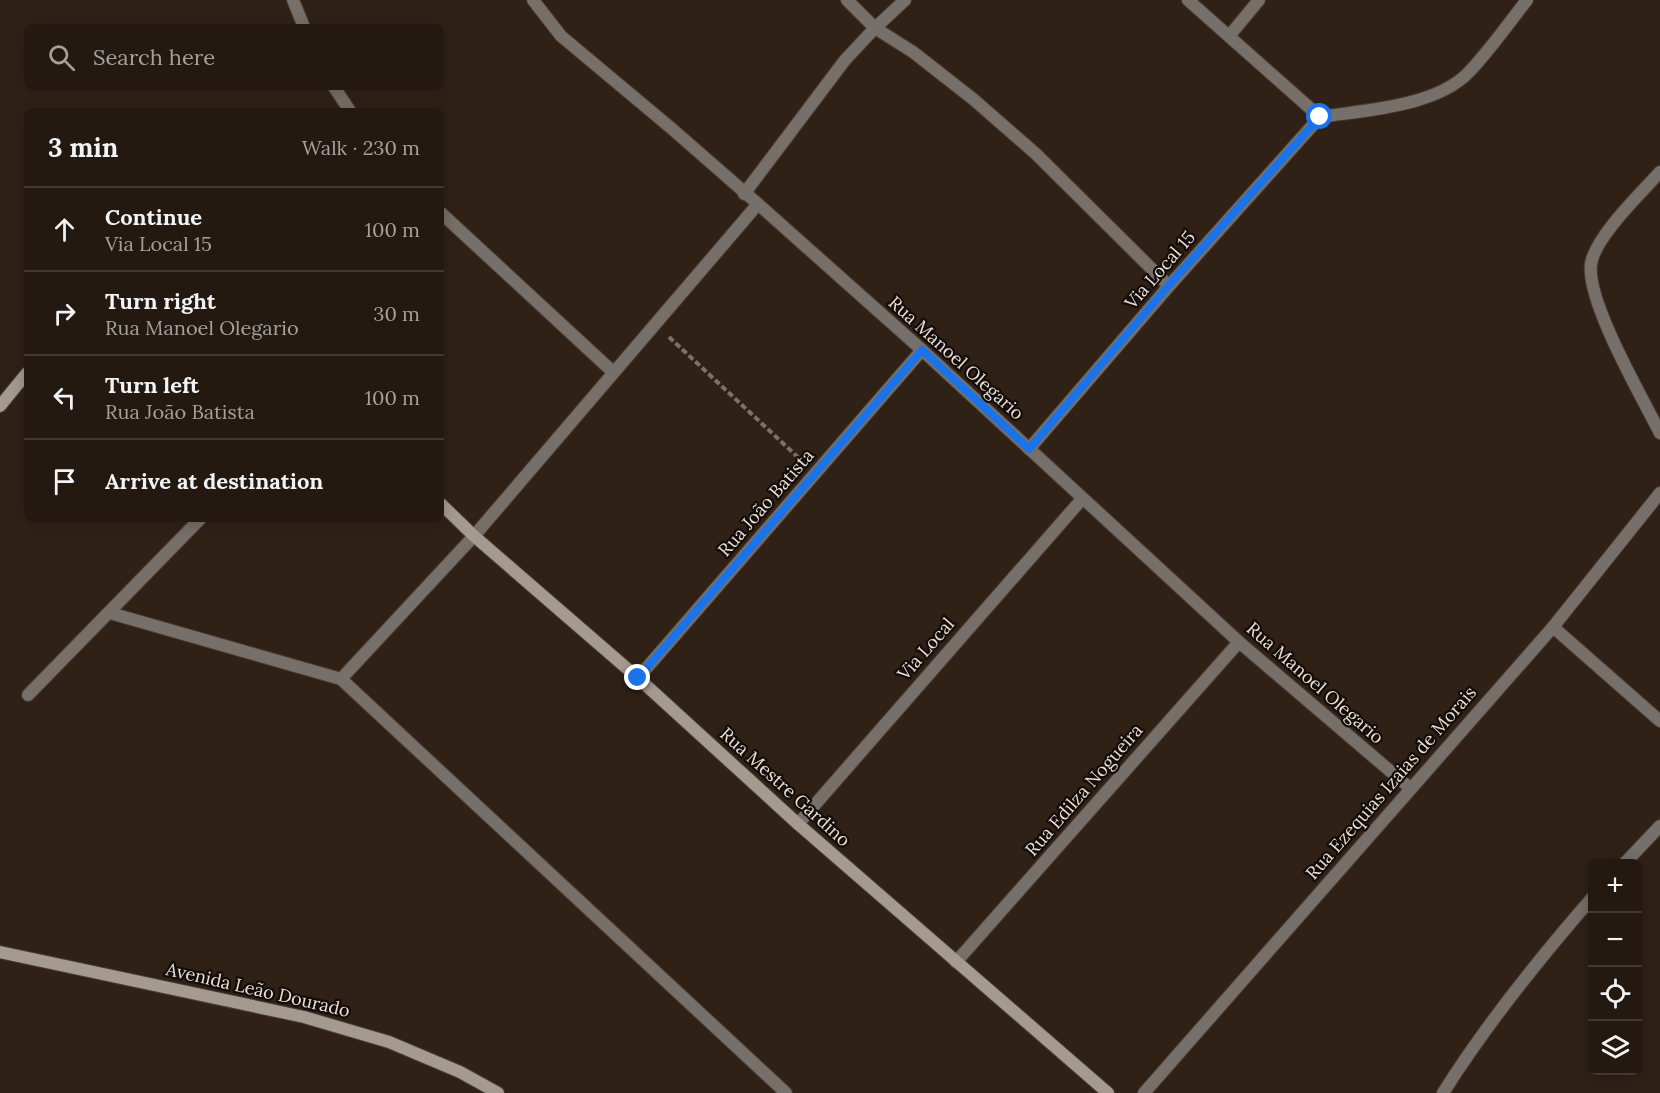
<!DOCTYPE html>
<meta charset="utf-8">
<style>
:root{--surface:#241911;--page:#2c221a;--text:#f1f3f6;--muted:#a3a09f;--line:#413831}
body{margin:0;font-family:Lora,serif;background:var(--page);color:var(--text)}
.controls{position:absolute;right:18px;bottom:18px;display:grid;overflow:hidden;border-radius:9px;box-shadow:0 3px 15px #0003}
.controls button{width:54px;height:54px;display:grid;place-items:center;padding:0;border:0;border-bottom:2px solid var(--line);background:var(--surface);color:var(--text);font:30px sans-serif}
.stop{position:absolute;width:18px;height:18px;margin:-14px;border:4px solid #1a73e8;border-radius:50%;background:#fff}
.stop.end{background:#1a73e8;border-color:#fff;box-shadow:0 2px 6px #0008}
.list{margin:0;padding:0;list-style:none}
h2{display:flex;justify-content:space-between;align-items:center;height:78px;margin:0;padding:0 24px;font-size:26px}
h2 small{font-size:20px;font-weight:400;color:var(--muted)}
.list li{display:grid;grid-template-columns:39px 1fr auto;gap:18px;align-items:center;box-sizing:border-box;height:84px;padding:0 24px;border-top:2px solid var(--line)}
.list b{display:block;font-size:22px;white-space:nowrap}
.list p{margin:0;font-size:20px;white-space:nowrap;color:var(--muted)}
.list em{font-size:20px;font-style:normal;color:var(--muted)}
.icon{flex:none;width:33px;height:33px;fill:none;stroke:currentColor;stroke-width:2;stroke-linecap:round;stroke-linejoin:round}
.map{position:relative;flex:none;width:1660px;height:1093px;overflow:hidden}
.search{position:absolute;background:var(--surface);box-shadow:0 3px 15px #0003;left:24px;top:24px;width:420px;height:66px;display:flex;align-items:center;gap:15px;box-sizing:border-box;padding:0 21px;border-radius:9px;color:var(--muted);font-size:22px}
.panel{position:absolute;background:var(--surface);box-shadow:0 3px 15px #0003;left:24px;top:108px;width:420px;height:414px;border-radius:9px}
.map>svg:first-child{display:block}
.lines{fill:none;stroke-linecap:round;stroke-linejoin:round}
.minor-casing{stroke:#4a3c32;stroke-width:14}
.secondary-casing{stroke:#4a3c32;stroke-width:14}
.path{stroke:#7d7067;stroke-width:4;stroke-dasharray:6 3;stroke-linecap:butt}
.minor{stroke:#776f69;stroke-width:12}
.secondary{stroke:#a59a90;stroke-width:12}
.route{stroke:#1a73e8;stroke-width:8}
.labels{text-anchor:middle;stroke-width:4.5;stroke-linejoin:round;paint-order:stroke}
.street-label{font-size:18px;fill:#eae0d9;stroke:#130c08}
</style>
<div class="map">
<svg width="1660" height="1093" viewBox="0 0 1660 1093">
<rect width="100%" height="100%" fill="#302117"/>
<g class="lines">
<defs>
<g id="minor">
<polyline points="293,0 304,27"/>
<polyline points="533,0 561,36 671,128 758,204 922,350 1239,642 1410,788"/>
<polyline points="847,0 875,28 913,52 973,99 1036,154 1169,286"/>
<polyline points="1188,0 1320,117"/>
<polyline points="1230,35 1259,0"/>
<polyline points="334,87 350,111"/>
<path d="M1320,117C1364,110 1436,107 1469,72C1490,50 1508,24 1527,0"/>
<path d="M1660,172C1641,193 1595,237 1591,264C1586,301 1642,397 1660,433"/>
<polyline points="744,194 845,60 875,28 905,0"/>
<polyline points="441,213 613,372"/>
<polyline points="1029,449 1169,286 1320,117"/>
<polyline points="110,613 341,679 786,1093"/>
<polyline points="1553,627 1660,721"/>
<polyline points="638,678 922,350"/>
<polyline points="341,679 474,536 758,204"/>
<polyline points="28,695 200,519"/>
<polyline points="798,824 1082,499"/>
<polyline points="1624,864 1660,826"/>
<polyline points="956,962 1239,642"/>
<polyline points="1144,1093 1553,627 1660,493"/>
<path d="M1443,1093C1487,1023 1538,960 1592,898"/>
</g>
<g id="secondary">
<polyline points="0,406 27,373"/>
<polyline points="441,504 474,536 638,678 798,824 1108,1093"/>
<polyline points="0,952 304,1017 389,1042 460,1072 498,1093"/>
</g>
</defs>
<!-- minor casing -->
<use href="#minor" class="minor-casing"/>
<!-- secondary casing -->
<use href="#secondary" class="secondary-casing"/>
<!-- path -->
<polyline class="path" points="669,337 802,461"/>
<!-- minor -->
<use href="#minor" class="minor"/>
<!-- secondary -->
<use href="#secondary" class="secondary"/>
</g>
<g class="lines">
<!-- route -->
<polyline class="route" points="638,678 922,350 1029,449 1169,285 1320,117"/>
</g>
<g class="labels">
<!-- street labels -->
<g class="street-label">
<text transform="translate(1160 270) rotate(-49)" y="6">Via Local 15</text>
<text transform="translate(956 358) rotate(42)" y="6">Rua Manoel Olegario</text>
<text transform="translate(766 503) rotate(-49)" y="6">Rua João Batista</text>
<text transform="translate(926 649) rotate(-49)" y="6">Via Local</text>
<text transform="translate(1315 683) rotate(41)" y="6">Rua Manoel Olegario</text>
<text transform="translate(1391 783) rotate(-49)" y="6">Rua Ezequias Izaias de Morais</text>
<text transform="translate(785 787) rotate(42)" y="6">Rua Mestre Gardino</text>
<text transform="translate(1084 790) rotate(-49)" y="6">Rua Edilza Nogueira</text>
<text transform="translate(258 990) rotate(13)" y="6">Avenida Leão Dourado</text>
</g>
</g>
</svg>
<div class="controls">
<button>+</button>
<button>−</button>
<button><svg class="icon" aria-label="locate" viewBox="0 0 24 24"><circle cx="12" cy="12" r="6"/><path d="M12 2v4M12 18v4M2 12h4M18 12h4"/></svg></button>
<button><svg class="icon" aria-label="layers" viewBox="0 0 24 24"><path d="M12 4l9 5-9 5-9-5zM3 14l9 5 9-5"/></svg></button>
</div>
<div class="stop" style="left:1320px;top:117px"></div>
<div class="stop end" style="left:638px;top:678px"></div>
<div class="search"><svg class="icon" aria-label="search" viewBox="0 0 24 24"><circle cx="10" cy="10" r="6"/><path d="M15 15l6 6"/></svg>Search here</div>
<section class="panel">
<h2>3 min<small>Walk · 230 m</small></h2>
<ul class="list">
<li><svg class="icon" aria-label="ahead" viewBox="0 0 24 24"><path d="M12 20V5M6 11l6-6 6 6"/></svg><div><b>Continue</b><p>Via Local 15</p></div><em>100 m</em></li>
<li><svg class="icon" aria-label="right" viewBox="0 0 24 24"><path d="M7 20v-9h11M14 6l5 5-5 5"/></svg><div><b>Turn right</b><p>Rua Manoel Olegario</p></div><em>30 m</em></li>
<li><svg class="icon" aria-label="left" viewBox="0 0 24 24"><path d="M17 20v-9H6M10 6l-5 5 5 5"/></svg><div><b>Turn left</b><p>Rua João Batista</p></div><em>100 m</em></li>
<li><svg class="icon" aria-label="arrive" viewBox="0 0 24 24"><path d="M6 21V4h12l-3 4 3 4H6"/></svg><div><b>Arrive at destination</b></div></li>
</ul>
</section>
</div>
